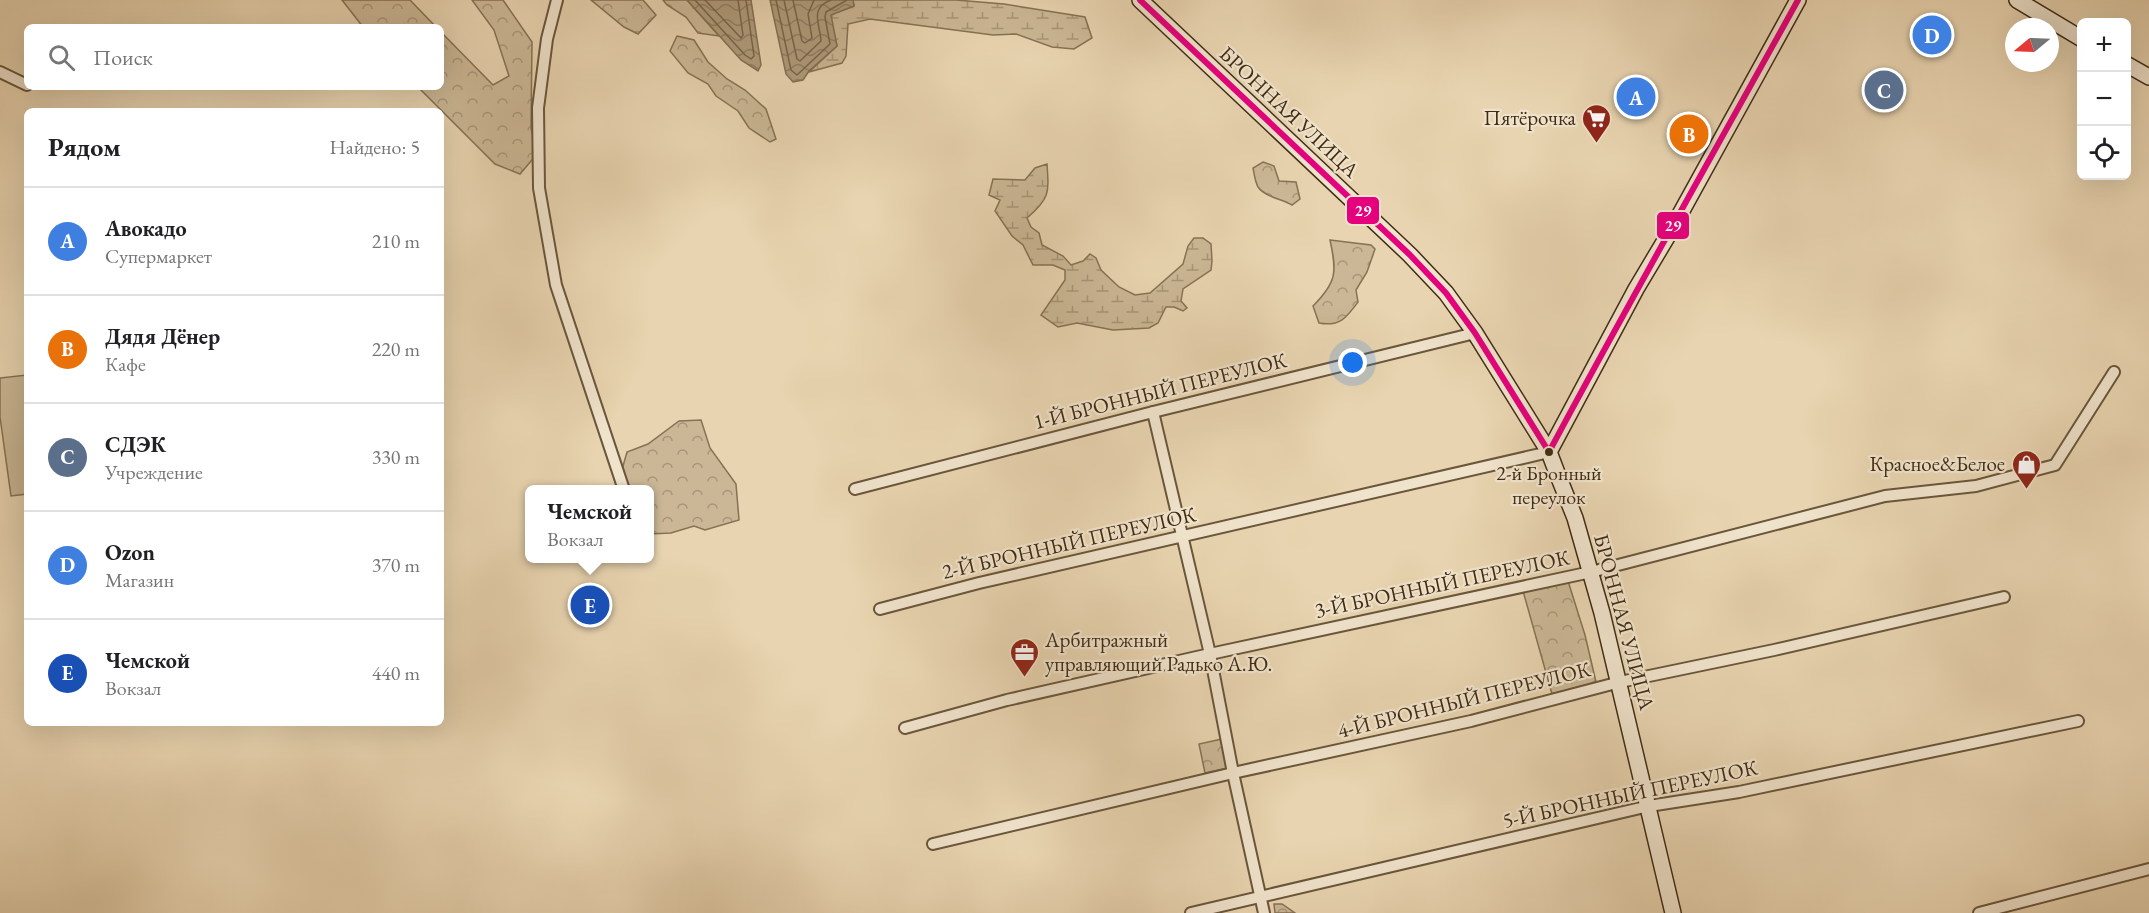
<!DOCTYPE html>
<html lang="ru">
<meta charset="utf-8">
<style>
:root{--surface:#fff;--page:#f6f6f6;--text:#202124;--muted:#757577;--line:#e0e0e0;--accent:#ea580c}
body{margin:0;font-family:"EB Garamond",serif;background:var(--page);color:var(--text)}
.controls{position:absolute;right:18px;top:18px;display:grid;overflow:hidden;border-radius:9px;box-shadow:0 6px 24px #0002}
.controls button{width:54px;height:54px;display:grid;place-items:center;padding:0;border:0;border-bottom:2px solid var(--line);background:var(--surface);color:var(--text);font:30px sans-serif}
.compass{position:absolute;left:2005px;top:18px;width:54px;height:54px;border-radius:50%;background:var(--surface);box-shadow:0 6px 24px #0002;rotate:251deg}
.you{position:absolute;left:1353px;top:363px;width:21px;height:21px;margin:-15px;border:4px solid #fff;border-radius:50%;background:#1a73e8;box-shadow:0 0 0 9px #1a73e833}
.badge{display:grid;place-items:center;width:39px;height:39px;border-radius:50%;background:var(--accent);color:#fff;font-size:20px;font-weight:700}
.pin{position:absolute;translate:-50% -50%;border:3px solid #fff;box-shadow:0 2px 6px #0006}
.popup{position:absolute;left:525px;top:485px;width:129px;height:78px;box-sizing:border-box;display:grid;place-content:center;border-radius:9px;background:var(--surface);filter:drop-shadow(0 2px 4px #0005);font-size:20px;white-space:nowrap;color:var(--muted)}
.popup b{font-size:22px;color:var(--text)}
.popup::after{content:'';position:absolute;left:50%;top:100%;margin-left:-12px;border:12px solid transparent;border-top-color:var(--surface)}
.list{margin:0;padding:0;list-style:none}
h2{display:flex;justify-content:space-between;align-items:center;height:78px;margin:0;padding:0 24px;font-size:26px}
h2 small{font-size:20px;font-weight:400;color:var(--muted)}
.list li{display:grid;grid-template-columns:39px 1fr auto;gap:18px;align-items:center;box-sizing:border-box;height:108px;padding:0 24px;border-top:2px solid var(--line)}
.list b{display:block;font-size:22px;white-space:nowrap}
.list p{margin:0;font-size:20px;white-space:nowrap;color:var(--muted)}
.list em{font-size:20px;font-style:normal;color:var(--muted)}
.icon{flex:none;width:33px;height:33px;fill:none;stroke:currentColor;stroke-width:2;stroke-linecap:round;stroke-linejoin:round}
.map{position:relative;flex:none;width:2149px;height:913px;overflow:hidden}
.search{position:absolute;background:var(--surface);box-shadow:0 6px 24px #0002;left:24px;top:24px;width:420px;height:66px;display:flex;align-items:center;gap:15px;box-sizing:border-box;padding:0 21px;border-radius:9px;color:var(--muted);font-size:22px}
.panel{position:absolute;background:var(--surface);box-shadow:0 6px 24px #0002;left:24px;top:108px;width:420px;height:618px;border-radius:9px}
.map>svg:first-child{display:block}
.grass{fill:#cbb795;stroke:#867254;stroke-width:1.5}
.forest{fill:url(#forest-crowns);stroke:#867254;stroke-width:1.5}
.wetland{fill:url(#wetland-marsh);stroke:#867254;stroke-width:1.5}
.water{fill:url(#water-waves);stroke:#836f52;stroke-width:1.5}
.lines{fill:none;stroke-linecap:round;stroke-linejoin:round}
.shore{stroke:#786448;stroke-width:1.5}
.street-casing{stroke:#6a563b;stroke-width:14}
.secondary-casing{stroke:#402c14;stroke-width:18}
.street{stroke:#f0e3cc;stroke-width:10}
.secondary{stroke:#f0e3cc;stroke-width:15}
.bus-1-casing{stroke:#f0e3cc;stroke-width:10}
.bus-1{stroke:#e5007d;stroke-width:6}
.bus-dot{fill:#402c14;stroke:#f0e3cc;stroke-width:2}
.labels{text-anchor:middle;stroke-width:4.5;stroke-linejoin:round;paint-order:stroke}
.bus-label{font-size:20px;fill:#402c14;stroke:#f0e3cc}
.street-label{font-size:21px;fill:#402c14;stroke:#f0e3cc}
.poi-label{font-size:21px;fill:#402c14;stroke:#f0e3cc;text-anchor:end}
.line-badge{stroke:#f0e3cc;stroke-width:2}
.badge-label{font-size:16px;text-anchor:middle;font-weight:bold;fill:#fff}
</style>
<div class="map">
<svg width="2149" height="913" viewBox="0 0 2149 913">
<defs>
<pattern id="forest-crowns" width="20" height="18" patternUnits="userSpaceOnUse" patternTransform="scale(1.5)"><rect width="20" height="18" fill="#cbb795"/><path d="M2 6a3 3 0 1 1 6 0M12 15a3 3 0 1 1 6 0" fill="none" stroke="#a69578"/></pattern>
<pattern id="wetland-marsh" width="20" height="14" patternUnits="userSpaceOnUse" patternTransform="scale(1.5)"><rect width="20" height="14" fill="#cbb795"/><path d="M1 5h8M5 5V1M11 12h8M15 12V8" fill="none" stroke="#a69578"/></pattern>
<pattern id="water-waves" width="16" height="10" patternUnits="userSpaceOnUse" patternTransform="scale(1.5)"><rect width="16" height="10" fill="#af9b7b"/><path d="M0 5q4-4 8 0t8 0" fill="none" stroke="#907f64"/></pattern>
</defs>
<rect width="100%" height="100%" fill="#e8d4b0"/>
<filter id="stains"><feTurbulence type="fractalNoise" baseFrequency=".00333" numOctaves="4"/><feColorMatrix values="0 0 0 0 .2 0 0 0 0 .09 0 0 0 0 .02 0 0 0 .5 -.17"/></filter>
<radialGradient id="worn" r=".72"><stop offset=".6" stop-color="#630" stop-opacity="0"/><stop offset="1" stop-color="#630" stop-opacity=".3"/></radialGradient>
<!-- grass -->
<polygon class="grass" points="27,375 27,494 11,496 0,417 0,378"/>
<!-- forest -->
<g class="forest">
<polygon points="342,0 410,0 436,27 363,27"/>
<polygon points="472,0 503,0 532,42 531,128 537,154 520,174 495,164 418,87 441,87 441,32 493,85 509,76 494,30"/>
<polygon points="591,0 643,0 656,15 638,34 624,27"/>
<polygon points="663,0 687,0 719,36 698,33 686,17 667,5"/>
<polygon points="677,36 694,40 708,62 727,79 745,90 766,109 776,139 770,142 749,128 738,111 716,96 708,84 688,73 670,51"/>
<path d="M1263,162L1274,166L1279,181L1296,182L1300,199L1292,205C1282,199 1265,197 1258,187C1255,182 1254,173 1253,168Z"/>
<path d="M1330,240L1371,245L1375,249L1367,272L1356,290L1358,302C1347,317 1340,327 1319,323L1313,306C1337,282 1337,272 1330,240Z"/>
<polygon points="701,420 710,448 736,484 739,520 705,530 694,526 671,533 650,534 650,490 631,489 621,473 627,452 648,444 679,421"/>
<polygon points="1568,581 1585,635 1596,682 1552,694 1523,591"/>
<polygon points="1222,739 1228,768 1205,773 1199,744"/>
<polygon points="1274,904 1282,904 1295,913 1275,913"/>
</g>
<!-- wetland -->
<g class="wetland">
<polygon points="853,0 956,0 1004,4 1085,17 1092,38 1074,49 1052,47 1016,34 993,35 870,19 848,24 846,56 842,63 809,72 837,46 830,15 854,6"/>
<path d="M1047,164C1049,193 1050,198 1027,218L1031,227L1039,233L1042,245L1063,256L1071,265L1083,261L1090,254L1096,258L1101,270L1119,287L1135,295L1150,293L1183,264L1188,246L1194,238H1203L1211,244L1212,261L1211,270L1183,289L1181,301L1187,308L1183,311L1174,307H1166L1158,323L1149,328L1113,330L1077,323L1058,327L1041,315L1065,280V270L1053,265H1033L1023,245L1012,236L995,211L1000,200L989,195L993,179L1025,180L1035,168Z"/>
</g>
<!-- water -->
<g class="water">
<polygon points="687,0 751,0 761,65 758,71 741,60"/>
<polygon points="770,0 853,0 854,6 831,15 837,46 809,71 803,80 793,82 786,74"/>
</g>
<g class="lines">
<!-- shore -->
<g class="shore">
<polyline points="695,0 745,55 751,59 754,56 746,0"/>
<polyline points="705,0 741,38 743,35 738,0"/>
<polyline points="776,0 791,70 797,75 830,44 825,17 826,12 847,0"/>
<path d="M784,0L797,59L800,61L821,41C820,24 809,8 831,0"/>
<polyline points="793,0 802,41 805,43 812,38 808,14 814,0"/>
</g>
<defs>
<g id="street">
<polyline points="557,0 547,39 538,108 539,188 556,285 624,490"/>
<polyline points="0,72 27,85"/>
<polyline points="1153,412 1210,654 1233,773 1264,913"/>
<polyline points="855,489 1153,412 1475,333"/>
<polyline points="880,609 979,583 1549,452"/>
<polyline points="905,728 1007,700 1210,654 1591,572 1885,496 1976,486 2055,465 2114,372"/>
<polyline points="933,844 1233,773 1471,721 1620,682 1774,650 2004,597"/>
<polyline points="1191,913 1649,806 1739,792 2078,721"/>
<polyline points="1979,913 2149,869"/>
</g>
<g id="secondary">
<polyline points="1140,0 1410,255 1446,293 1475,333 1549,452 1557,473 1575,518 1602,613 1673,913"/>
<polyline points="2017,0 2082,39"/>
<polyline points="2126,64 2149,77"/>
<polyline points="1549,452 1636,289 1673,227 1798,0"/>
</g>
</defs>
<!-- street casing -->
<use href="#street" class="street-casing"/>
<!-- secondary casing -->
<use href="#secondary" class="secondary-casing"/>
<!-- street -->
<use href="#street" class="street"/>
<!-- secondary -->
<use href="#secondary" class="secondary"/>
<defs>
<g id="bus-1">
<polyline points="1140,0 1410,255 1446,293 1475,333 1549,452"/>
<path d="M1549,452C1630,300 1715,151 1798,0"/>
</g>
</defs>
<!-- bus-1 casing -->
<use href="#bus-1" class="bus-1-casing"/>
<!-- bus-1 -->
<use href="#bus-1" class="bus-1"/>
</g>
<!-- icons -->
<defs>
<symbol id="supermarket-pin" viewBox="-11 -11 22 30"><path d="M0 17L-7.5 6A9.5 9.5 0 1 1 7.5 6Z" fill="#8f2418" stroke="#f0e3cc"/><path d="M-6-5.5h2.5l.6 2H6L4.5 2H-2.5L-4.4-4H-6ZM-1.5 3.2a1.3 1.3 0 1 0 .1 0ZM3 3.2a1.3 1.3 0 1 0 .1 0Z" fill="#fff"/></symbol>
<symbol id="shop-pin" viewBox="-11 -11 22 30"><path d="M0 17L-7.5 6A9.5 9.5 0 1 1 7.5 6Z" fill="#8f2418" stroke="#f0e3cc"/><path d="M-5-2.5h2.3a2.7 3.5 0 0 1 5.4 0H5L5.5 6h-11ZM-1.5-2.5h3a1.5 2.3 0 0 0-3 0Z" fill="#fff"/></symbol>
<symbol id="office-pin" viewBox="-11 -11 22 30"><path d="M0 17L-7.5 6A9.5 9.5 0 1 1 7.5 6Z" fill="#8f2418" stroke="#f0e3cc"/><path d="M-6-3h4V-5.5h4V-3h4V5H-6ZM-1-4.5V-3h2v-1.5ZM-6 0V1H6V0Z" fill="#fff"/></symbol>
</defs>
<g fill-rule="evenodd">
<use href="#supermarket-pin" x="1580" y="102" width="33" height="45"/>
<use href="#shop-pin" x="2010" y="448" width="33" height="45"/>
<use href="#office-pin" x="1008" y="636" width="33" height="45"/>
</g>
<!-- markers -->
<circle class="bus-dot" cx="1549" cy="452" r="5"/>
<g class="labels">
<!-- bus labels -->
<g class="bus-label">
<text x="1549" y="480">2-й Бронный<tspan x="1549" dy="24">переулок</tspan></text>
</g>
<!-- street labels -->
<g class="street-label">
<text transform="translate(1289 112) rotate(43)" y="7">БРОННАЯ УЛИЦА</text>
<text transform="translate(1160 391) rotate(-14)" y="7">1-Й БРОННЫЙ ПЕРЕУЛОК</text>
<text transform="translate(1069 543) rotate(-13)" y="7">2-Й БРОННЫЙ ПЕРЕУЛОК</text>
<text transform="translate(1442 584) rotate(-12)" y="7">3-Й БРОННЫЙ ПЕРЕУЛОК</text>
<text transform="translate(1624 622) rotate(75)" y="7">БРОННАЯ УЛИЦА</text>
<text transform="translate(1464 700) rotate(-14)" y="7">4-Й БРОННЫЙ ПЕРЕУЛОК</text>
<text transform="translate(1630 794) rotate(-12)" y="7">5-Й БРОННЫЙ ПЕРЕУЛОК</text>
</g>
<!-- poi labels -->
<g class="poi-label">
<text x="1576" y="125">Пятёрочка</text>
<text x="2005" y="471">Красное&amp;Белое</text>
<text x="1045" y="647" text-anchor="start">Арбитражный<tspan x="1045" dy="24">управляющий Радько А.Ю.</tspan></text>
</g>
</g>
<g class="line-badge">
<rect x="1346" y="196" width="34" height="29" rx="6" fill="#e5007d"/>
<rect x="1656" y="211" width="34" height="29" rx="6" fill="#e5007d"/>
</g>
<g class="badge-label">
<text x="1363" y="216">29</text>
<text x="1673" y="231">29</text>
</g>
<rect width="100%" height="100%" filter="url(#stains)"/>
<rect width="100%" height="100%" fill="url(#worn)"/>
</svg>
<div class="controls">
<button>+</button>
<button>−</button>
<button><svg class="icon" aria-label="locate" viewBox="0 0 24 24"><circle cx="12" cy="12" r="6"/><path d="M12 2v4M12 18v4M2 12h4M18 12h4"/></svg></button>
</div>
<svg class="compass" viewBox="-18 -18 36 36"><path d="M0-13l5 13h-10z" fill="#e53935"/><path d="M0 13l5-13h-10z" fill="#757577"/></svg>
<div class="you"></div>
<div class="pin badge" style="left:1636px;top:97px;background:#3f7fe0">A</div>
<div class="pin badge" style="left:1689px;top:134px;background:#e8710a">B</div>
<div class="pin badge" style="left:1884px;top:90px;background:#5c6f8a">C</div>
<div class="pin badge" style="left:1932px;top:35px;background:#3f7fe0">D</div>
<div class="pin badge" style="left:590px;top:605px;background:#1a4fb4">E</div>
<div class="popup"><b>Чемской</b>Вокзал</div>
<div class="search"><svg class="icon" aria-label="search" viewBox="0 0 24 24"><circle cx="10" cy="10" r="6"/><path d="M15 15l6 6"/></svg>Поиск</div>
<section class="panel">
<h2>Рядом<small>Найдено: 5</small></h2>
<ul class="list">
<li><span class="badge" style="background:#3f7fe0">A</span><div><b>Авокадо</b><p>Супермаркет</p></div><em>210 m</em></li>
<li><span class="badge" style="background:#e8710a">B</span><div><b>Дядя Дёнер</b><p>Кафе</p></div><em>220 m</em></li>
<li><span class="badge" style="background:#5c6f8a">C</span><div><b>СДЭК</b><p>Учреждение</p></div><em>330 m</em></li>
<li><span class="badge" style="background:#3f7fe0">D</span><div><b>Ozon</b><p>Магазин</p></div><em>370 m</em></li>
<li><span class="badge" style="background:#1a4fb4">E</span><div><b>Чемской</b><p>Вокзал</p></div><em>440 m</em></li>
</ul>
</section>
</div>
